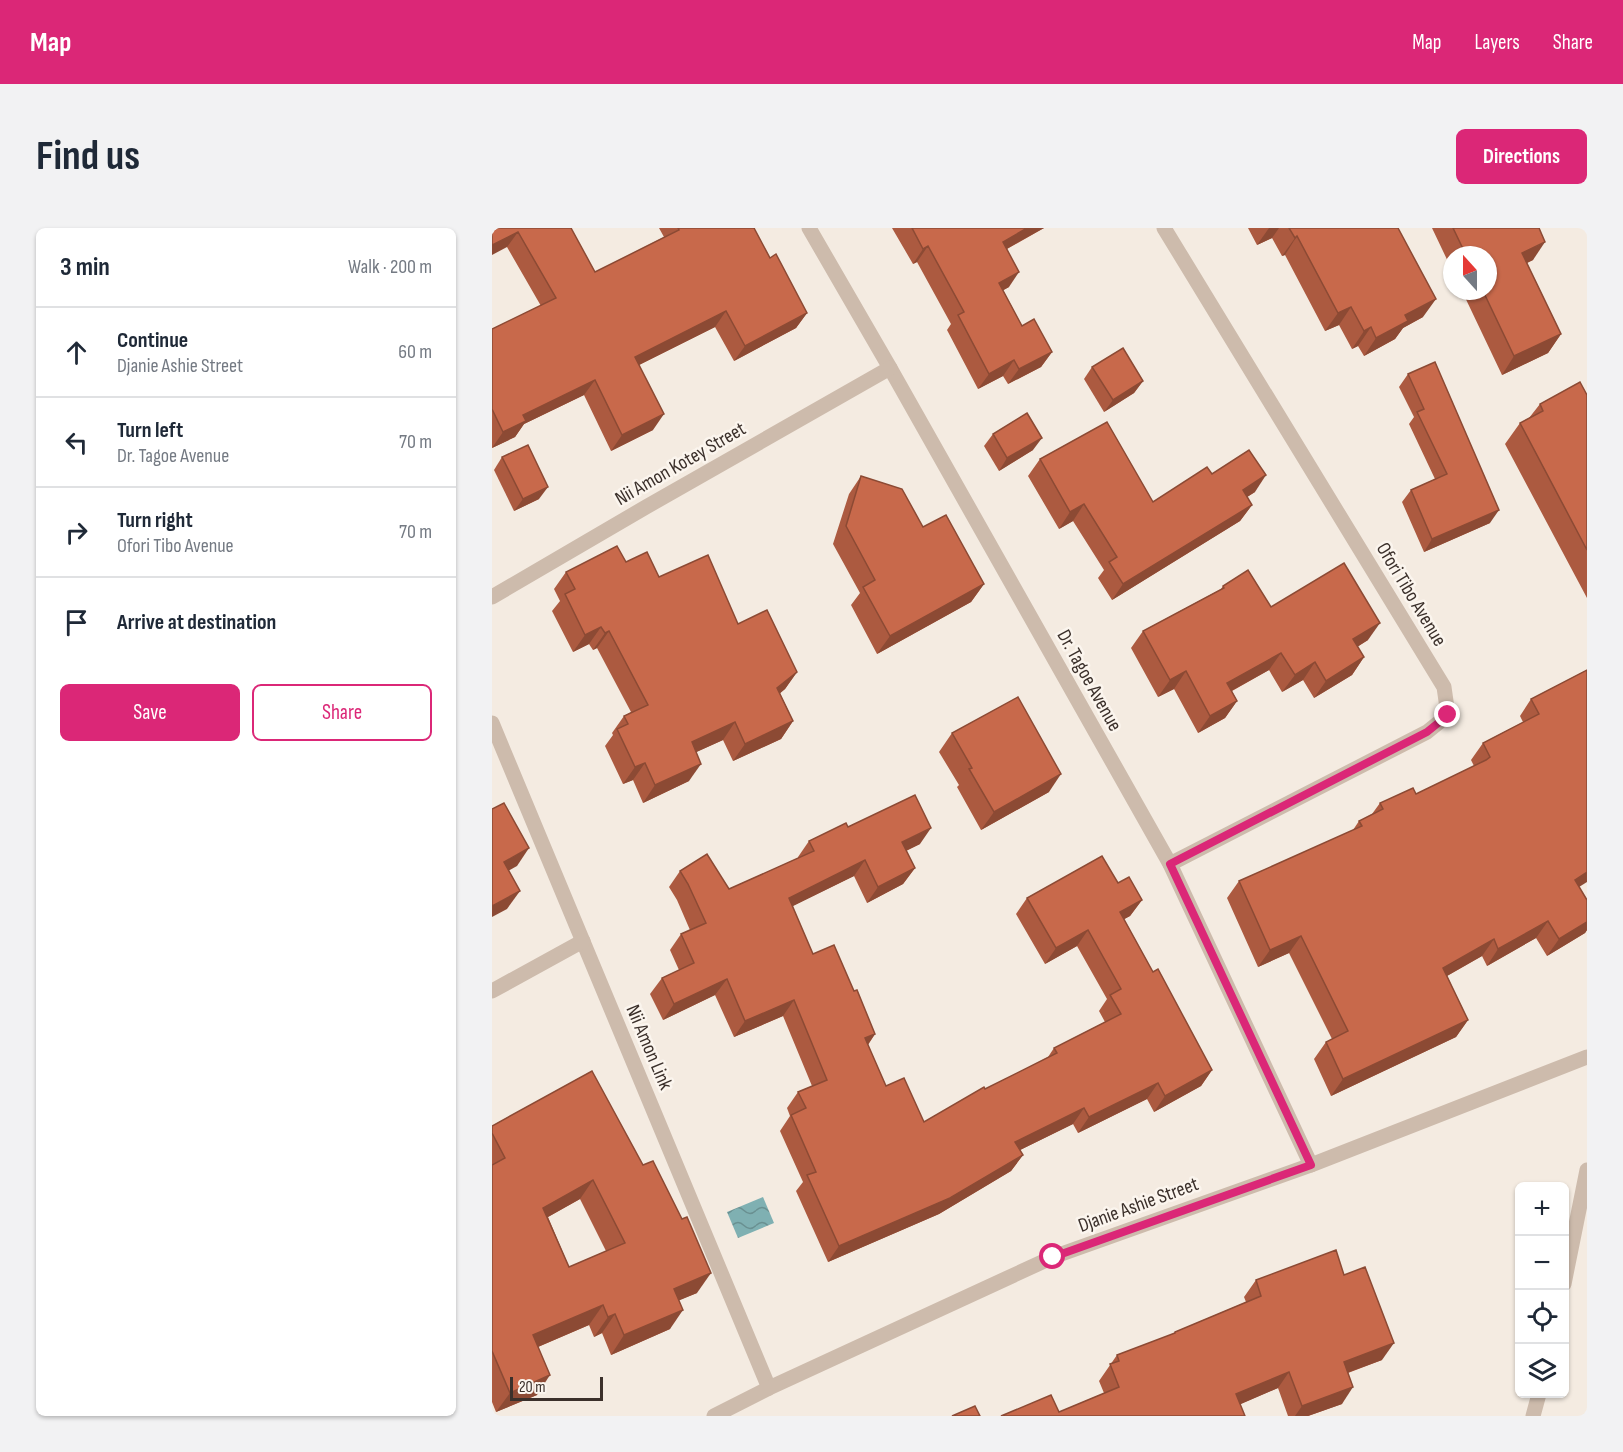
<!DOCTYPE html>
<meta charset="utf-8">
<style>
:root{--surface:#fff;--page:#f2f2f3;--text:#1f2937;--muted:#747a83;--line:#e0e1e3;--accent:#db2777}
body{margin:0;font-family:"Sofia Sans Condensed",sans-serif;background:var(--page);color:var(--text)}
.controls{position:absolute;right:18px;bottom:18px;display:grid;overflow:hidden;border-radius:9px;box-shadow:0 2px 4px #0004}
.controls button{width:54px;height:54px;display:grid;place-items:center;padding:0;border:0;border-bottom:2px solid var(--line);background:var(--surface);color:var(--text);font:30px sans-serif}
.compass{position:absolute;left:951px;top:18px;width:54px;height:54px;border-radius:50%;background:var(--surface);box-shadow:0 2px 4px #0004;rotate:339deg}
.scale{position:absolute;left:18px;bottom:15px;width:93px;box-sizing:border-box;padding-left:6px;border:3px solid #3b302b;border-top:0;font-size:16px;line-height:21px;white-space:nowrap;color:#3b302b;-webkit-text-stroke:4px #fbf5ee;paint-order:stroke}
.stop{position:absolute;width:18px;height:18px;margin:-14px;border:4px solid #db2777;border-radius:50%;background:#fff}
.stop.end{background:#db2777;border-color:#fff;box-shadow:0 2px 6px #0008}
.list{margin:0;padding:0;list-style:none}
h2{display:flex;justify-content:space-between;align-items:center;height:78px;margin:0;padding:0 24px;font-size:26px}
h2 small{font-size:20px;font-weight:400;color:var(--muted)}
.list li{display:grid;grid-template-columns:39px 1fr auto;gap:18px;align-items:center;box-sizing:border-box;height:90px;padding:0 24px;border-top:2px solid var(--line)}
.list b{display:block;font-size:22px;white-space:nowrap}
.list p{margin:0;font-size:20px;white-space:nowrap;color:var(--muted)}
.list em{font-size:20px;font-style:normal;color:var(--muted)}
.actions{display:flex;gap:12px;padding:18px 24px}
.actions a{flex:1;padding:14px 0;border:2px solid var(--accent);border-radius:9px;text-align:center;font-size:21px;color:var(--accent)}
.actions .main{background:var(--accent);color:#fff}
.icon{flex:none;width:33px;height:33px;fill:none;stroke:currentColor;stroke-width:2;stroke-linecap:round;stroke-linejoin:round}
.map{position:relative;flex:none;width:1095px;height:1188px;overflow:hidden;border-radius:9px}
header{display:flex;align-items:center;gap:36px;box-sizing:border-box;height:84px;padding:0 30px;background:var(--accent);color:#fff}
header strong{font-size:28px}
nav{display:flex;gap:33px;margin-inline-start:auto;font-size:21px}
.intro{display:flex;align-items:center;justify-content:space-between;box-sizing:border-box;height:144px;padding:0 36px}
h1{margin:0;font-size:42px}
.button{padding:15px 27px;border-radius:9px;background:var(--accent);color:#fff;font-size:21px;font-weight:700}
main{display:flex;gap:36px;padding:0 36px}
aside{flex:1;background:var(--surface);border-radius:9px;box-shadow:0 2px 4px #0004}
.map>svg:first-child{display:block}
.water{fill:url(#water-waves)}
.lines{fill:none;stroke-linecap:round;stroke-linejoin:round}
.minor{stroke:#cdbbac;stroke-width:15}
.wall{fill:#ac5a40;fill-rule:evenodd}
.shaded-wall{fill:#8c4a34}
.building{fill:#c8694b;stroke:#8c4a34;stroke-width:1.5;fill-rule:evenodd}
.route{stroke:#db2777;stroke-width:8}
.labels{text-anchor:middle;stroke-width:5;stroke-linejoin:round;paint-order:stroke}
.street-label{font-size:20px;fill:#3b302b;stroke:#fbf5ee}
</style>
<header>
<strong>Map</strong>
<nav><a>Map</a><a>Layers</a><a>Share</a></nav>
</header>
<div class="intro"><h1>Find us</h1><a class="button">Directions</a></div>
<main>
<aside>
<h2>3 min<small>Walk · 200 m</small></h2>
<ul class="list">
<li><svg class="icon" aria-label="ahead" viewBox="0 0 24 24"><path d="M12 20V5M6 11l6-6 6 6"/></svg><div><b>Continue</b><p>Djanie Ashie Street</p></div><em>60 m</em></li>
<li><svg class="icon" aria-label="left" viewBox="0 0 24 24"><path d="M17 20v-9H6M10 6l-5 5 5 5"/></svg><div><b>Turn left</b><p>Dr. Tagoe Avenue</p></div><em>70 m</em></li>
<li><svg class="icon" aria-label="right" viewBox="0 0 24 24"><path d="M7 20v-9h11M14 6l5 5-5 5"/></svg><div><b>Turn right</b><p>Ofori Tibo Avenue</p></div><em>70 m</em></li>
<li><svg class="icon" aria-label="arrive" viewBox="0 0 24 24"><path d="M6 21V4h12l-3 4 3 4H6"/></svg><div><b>Arrive at destination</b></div></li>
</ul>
<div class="actions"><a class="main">Save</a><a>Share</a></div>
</aside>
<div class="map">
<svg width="1095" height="1188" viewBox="0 0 1095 1188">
<defs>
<pattern id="water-waves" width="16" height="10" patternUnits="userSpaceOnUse" patternTransform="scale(1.5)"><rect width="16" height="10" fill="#7fb0b2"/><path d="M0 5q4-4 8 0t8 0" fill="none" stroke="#699091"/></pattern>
</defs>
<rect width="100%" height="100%" fill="#f4ebe1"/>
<!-- water -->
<polygon class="water" points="271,969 282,995 246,1010 235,984"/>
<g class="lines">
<!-- minor -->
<g class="minor">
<polyline points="317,0 398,140 678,636 819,937"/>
<polyline points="672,0 952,459 956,487 935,504 678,636"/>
<polyline points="0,369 154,279 398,140"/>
<polyline points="0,495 277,1160"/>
<polyline points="0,763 91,713"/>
<polyline points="1072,1056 1095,942"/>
<polyline points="222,1188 277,1160 561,1029 819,937 1095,829"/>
<polyline points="1041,1188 1047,1166"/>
</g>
</g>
<!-- wall -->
<g class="wall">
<polygon points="0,0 79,0 103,44 172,9 167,0 262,0 278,30 315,85 304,100 242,133 223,99 147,137 161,202 119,223 92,167 32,196 23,209 0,220 0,101 49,78 15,19"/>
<polygon points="400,0 552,0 515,21 517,59 511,62 530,98 560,124 549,139 516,156 511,148 486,161 455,102 459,96 425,34 421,36"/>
<polygon points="756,0 906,0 931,89 911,100 903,111 872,128 866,118 860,121 847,97 833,103 793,27 790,28 780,10 765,17"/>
<polygon points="940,0 1048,0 1041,32 1035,35 1069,106 1056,125 1010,147 970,63 996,63 996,27 960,27 960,42"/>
<polygon points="600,139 651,153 642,165 612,184 592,151"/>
<polygon points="916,146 998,295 932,324 910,274 919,262 943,251 917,196 922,189 907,159"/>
<polygon points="1095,167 1095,370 1013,216 1028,195 1037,190 1048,176"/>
<polygon points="501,206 541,222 507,243 492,218"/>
<polygon points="10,229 47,271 22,283 2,242"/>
<polygon points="548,231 661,274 763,264 755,269 760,277 748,293 620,372 606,350 612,342 581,293 567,301 536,248"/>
<polygon points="369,248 431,299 492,356 479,374 385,426 359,377 368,365 341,316 357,266"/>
<polygon points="134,334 167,349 246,396 305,444 293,461 288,465 301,493 289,511 241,533 231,512 204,524 197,553 151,575 141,552 131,556 113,518 121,507 120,505 132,488 139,484 105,420 101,422 97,416 81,424 60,383 68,373 62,361 74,344"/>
<polygon points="731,358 779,379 876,412 865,419 872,429 860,447 822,470 811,452 790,464 777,442 740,463 745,473 733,490 706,505 682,461 666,469 639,420 651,403 729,361"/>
<polygon points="1095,442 1087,659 1095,672 1095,702 1093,705 1055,728 1044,710 995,738 990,728 955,748 976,792 964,809 839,868 822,831 834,814 840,811 797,725 766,739 735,670 747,653 861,602 867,593 880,586 888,575 924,566 982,538 979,532 991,515 1031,494 1028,488 1039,471"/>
<polygon points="460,505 557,564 489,602 465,559 467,557 447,524"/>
<polygon points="356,599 428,616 414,623 423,640 411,656 375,675 362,648 300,678 321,726 362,763 383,806 376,817 394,858 432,894 556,829 562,820 613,794 607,783 615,771 585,718 553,736 524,686 535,670 626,655 650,672 638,688 632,691 661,744 720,842 709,858 662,884 655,871 586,905 581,896 528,922 531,927 519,943 447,986 336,1034 304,963 311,954 288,903 298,888 295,880 306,864 320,858 291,788 242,809 223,767 171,792 158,766 170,750 187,742 178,722 189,706 198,702 185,672 177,659 188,643 237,661 306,630 306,629 317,613"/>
<path d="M100,843L205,1065L187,1072L178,1101L119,1127L110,1105L102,1109L97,1097L46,1119L45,1167L4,1184L0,1174V898ZM88,971L114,1023L77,1039L56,989Z"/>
<polygon points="852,1047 890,1132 856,1145 850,1176 816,1188 796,1188 786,1160 748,1176 567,1184 612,1165 607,1153 625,1127 681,1106 683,1104 754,1074 752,1069 764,1052"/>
</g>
<!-- shaded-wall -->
<g class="shaded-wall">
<polygon points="535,0 552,0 500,29 511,14"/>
<polygon points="777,0 787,0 780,10 765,17"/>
<polygon points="26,4 15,19 0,27 0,17"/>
<polygon points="805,8 793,27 790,28 803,10"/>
<polygon points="1053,14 1041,32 1017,43 1030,25"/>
<polygon points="436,18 425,34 421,36 431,21"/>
<polygon points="527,44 517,59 496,71 507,55"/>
<polygon points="944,71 931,89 911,100 903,111 872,128 884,110 913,87"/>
<polygon points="859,79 847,97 833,103 846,85"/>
<polygon points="234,83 223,99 133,144 143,129"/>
<polygon points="315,85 304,100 242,133 253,118"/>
<polygon points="879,99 866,118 860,121 872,103"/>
<polygon points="1069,106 1056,125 1010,147 1022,128"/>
<polygon points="560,124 549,139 516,156 527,141"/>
<polygon points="522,132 511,148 486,161 497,146"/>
<polygon points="103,152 92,167 32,196 23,209 0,220 11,204 31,187"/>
<polygon points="651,153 642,165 612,184 621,172"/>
<polygon points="172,186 161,202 119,223 130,207"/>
<polygon points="550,210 541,222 507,243 515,230"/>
<polygon points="774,247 763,264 739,279 751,262"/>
<polygon points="56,259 47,271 22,283 31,271"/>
<polygon points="592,276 581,293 567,301 578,284"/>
<polygon points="760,277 748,293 620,372 631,356"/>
<polygon points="1007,282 998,295 932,324 940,311"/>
<polygon points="492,356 479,374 385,426 398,408"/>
<polygon points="888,395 876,412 849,429 861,411"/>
<polygon points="109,399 97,416 81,424 93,407"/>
<polygon points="117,403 105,420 101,422 113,405"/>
<polygon points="789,425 777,442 723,472 735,455"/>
<polygon points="872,429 860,447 822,470 834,453"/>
<polygon points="823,434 811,452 790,464 803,447"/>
<polygon points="694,443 682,461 666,469 678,452"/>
<polygon points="305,444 293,461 273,478 285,460"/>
<polygon points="745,473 733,490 706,505 718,488"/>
<polygon points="301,493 289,511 241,533 253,516"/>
<polygon points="243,494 231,512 187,532 200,514"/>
<polygon points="153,535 141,552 131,556 143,539"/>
<polygon points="209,536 197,553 151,575 163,557"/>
<polygon points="569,546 557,564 489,602 502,584"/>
<polygon points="439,600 428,616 399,630 410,614"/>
<polygon points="37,620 25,638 0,652 12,634"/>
<polygon points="373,632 362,648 285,686 297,670"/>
<polygon points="423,640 411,656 375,675 386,659"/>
<polygon points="1095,644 1095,654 1071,669 1083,652"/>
<polygon points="28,663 15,681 0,689 0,678"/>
<polygon points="650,672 638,688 616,700 628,684"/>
<polygon points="1056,693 1044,710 995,738 1006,721"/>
<polygon points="1095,694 1095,702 1093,705 1055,728 1067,711"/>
<polygon points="596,702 585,718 553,736 564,720"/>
<polygon points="809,708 797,725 766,739 778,722"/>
<polygon points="1002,711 990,728 939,757 951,740"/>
<polygon points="235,751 223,767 171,792 182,776"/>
<polygon points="302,772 291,788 242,809 253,793"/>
<polygon points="976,792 964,809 839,868 851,851"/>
<polygon points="383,806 372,822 373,810"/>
<polygon points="720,842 709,858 662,884 673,868"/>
<polygon points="666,855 655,871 586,905 597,889"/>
<polygon points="592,880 581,896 512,930 523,914"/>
<polygon points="531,927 519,943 447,986 336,1034 347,1018"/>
<polygon points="101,952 88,971 38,999 51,980"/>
<polygon points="219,1045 205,1065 169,1080 182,1061"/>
<polygon points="111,1077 97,1097 27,1127 41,1107"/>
<polygon points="191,1082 178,1101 119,1127 132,1107"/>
<polygon points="123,1086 110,1105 102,1109 116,1089"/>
<polygon points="902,1115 890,1132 841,1150 852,1134"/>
<polygon points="797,1144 786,1160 733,1183 744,1166"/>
<polygon points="58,1147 45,1167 4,1184 18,1165"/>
<polygon points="861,1159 850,1176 816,1188 803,1188 810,1178"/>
</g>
<!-- building -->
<g class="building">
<polygon points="0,0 79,0 103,44 187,2 186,0 262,0 278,30 284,26 315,85 253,118 234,83 143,129 172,186 130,207 103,152 31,187 34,193 11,204 0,181 0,101 64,70 26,4 0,17"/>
<polygon points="420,0 535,0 511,14 527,44 507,55 530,98 542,91 560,124 527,141 522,132 497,146 466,87 472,84 436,18 431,21"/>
<polygon points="797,0 906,0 944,71 913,87 916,93 884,110 879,99 872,103 859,79 846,85 805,8 803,10"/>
<polygon points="961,0 1047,0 1053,14 1030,25 1069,106 1022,128 991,63 996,63 996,27 974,27"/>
<polygon points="631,120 651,153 621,172 600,139"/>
<polygon points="943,134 1007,282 940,311 919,262 955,246 925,184 932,181 916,146"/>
<polygon points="1088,154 1095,167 1095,322 1028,195 1051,183 1048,176"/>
<polygon points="535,185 550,210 515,230 501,206"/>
<polygon points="615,194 661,274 715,239 720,246 757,222 774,247 751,262 760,277 631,356 617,334 625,329 592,276 578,284 548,231"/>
<polygon points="36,217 56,259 31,271 10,229"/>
<polygon points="369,248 410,261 431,299 454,287 492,356 398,408 371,359 383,352 354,298"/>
<polygon points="125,318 134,334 155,324 167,349 216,327 246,396 275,382 305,444 285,460 301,493 253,516 243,494 200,514 209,536 163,557 153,535 143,539 125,501 136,496 132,488 156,477 117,403 113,405 109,399 93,407 73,366 83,361 74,344"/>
<polygon points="852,335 888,395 861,411 872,429 834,453 823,434 803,447 789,425 735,455 745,473 718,488 694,443 678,452 651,403 732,360 731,358 756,342 779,379"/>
<polygon points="1095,442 1095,644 1083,652 1095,672 1095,694 1067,711 1056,693 1006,721 1002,711 951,740 976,792 851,851 834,814 856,803 809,708 778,722 747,653 870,598 867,593 891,581 888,575 921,560 924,566 994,532 998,529 991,515 1047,486 1039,471"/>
<polygon points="526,469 569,546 502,584 477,541 480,540 460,505"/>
<polygon points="423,567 439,600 410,614 423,640 386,659 373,632 297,670 321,726 342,717 362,763 365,762 383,806 373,810 394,858 412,850 432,894 492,859 493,861 565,825 562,820 629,786 618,767 629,761 596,702 564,720 535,670 610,628 626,655 637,649 650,672 628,684 661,744 666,741 720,842 673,868 666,855 597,889 592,880 523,914 531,927 458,970 347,1018 315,947 324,944 299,887 314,880 306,864 335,852 302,772 253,793 235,751 182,776 170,750 202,735 189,706 214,695 196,656 188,643 215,626 237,661 322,623 317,613 354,595 356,599"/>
<polygon points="12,575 37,620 12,634 28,663 0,678 0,581"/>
<path d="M100,843L151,937L161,933L190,991L195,989L219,1045L182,1061L191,1082L132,1107L123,1086L116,1089L111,1077L41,1107L58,1147L18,1165L0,1123V937L13,930L0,905V898ZM101,952L133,1015L77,1039L51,980Z"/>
<polygon points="844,1022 852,1047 873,1039 902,1115 852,1134 861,1159 810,1178 797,1144 744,1166 753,1188 509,1188 559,1167 567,1184 627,1159 618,1136 627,1133 625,1127 683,1105 683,1104 769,1068 764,1052"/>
<polygon points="483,1178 488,1188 460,1188"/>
</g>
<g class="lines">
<!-- route -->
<polyline class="route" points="561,1029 819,937 678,636 935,504 956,487"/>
</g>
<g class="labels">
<!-- street labels -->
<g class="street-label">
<text transform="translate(188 235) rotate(-30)" y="7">Nii Amon Kotey Street</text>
<text transform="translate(920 366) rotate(59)" y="7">Ofori Tibo Avenue</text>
<text transform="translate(598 452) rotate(61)" y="7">Dr. Tagoe Avenue</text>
<text transform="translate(158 819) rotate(67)" y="7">Nii Amon Link</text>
<text transform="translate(646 976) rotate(-20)" y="7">Djanie Ashie Street</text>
</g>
</g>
</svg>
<div class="controls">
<button>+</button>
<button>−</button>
<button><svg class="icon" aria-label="locate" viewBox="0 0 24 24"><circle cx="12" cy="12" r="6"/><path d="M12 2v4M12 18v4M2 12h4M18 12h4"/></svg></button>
<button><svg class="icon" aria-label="layers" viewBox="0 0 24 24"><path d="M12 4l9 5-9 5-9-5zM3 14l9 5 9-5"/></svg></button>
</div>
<svg class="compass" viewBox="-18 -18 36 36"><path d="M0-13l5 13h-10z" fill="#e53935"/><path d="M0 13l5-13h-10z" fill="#747a83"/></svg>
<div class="scale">20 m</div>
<div class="stop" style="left:561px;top:1029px"></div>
<div class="stop end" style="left:956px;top:487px"></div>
</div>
</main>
